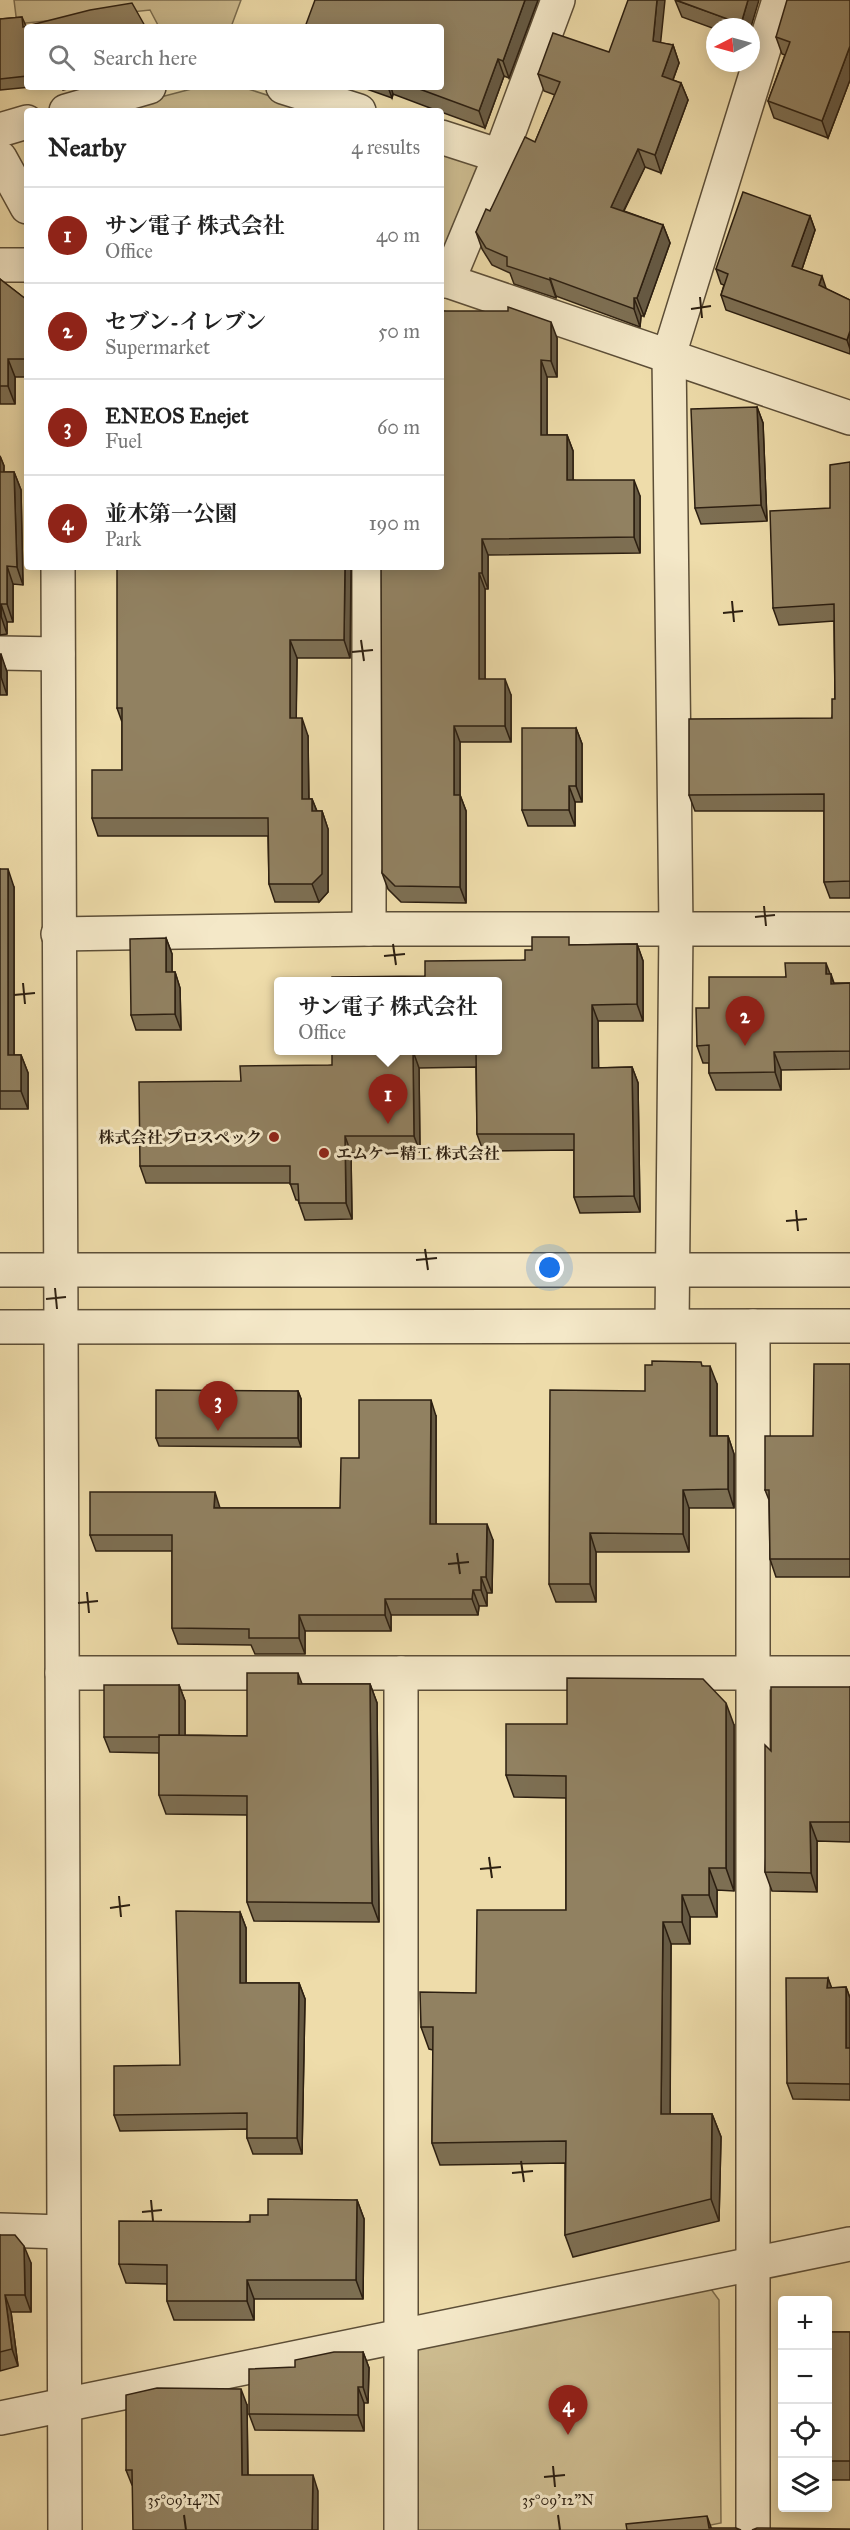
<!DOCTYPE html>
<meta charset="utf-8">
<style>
:root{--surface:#fff;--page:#f2f2f2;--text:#222;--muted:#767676;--line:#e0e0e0;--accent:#8f2418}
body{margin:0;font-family:"IM FELL Great Primer","Noto Serif JP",serif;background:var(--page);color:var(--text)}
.controls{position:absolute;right:18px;bottom:18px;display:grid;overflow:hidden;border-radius:6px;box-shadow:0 3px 15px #0003}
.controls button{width:54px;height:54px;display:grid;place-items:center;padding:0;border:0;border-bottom:2px solid var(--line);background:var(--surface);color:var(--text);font:30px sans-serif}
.compass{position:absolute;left:706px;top:18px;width:54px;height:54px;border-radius:50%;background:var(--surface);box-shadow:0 3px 15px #0003;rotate:264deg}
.you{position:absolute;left:550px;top:1268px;width:21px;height:21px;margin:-15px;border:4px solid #fff;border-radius:50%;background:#1a73e8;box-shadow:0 0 0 9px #1a73e833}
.badge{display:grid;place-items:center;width:39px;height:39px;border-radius:50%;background:var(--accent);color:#fff;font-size:20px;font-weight:700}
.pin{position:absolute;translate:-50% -50px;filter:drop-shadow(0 2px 3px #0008)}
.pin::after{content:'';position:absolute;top:32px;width:21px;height:18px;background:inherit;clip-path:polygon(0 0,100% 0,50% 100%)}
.popup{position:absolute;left:274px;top:977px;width:228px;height:78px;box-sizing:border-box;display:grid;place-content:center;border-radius:6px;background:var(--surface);filter:drop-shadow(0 2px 4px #0005);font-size:20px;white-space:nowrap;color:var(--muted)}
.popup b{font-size:22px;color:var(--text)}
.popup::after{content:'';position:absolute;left:50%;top:100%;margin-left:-12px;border:12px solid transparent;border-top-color:var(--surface)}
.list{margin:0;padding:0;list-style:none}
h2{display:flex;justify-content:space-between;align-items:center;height:78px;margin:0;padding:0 24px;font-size:26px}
h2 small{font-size:20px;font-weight:400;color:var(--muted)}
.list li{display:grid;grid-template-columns:39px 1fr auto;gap:18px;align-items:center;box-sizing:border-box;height:96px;padding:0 24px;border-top:2px solid var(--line)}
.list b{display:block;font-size:22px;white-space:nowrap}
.list p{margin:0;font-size:20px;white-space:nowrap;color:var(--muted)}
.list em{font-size:20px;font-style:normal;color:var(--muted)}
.icon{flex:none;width:33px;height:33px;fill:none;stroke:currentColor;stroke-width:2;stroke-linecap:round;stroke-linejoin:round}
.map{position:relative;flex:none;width:850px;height:2530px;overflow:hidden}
.search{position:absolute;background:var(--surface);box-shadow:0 3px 15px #0003;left:24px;top:24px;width:420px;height:66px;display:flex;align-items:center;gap:15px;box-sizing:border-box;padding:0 21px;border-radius:6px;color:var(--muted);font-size:22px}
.panel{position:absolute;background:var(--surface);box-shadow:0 3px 15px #0003;left:24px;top:108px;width:420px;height:462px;border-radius:6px}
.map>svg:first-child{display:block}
.green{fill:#cdbc90;stroke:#7c6e50;stroke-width:1.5}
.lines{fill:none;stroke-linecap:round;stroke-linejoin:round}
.minor-casing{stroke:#5c4e37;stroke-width:36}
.tertiary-casing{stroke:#5c4e37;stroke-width:36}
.minor{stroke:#f4e8c8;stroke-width:33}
.tertiary{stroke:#f4e8c8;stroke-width:33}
.wall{fill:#7d6f53;stroke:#2c1f11;stroke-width:1.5}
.shaded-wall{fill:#665a44;stroke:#2c1f11;stroke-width:1.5}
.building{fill:#918161;stroke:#2c1f11;stroke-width:1.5}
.ticks{fill:none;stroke:#2c1f11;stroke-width:2}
.poi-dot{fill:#8f2418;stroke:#f4e8c8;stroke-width:2}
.labels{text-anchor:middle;stroke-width:6;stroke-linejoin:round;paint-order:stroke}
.poi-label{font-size:16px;font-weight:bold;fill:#2c1f11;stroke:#f4e8c8;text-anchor:end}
.ticks-label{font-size:15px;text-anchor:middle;fill:#2c1f11;stroke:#f4e8c8;stroke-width:6;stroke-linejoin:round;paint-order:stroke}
</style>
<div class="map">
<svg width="850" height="2530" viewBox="0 0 850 2530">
<rect width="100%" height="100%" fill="#eedcaa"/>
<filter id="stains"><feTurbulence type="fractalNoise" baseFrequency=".00333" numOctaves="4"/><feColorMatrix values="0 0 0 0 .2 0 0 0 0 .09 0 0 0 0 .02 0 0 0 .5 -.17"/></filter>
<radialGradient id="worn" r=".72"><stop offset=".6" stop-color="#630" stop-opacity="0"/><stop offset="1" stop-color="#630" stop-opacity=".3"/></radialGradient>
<!-- green -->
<g class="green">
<polygon points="14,0 241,0 231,27 159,27 150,10 17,24"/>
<polygon points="199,87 242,87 317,111 107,111"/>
<polygon points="441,150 485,164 449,253 441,254"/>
<polygon points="708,2285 719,2300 721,2523 686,2530 415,2530 416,2346"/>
</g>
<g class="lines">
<defs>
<g id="minor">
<polyline points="283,87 359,111"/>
<polyline points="66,111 149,87"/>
<polyline points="0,130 27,122"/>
<polyline points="441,137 500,156"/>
<polyline points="0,158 27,207"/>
<polyline points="0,265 27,265"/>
<polyline points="441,281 448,281 850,418"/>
<polyline points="448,281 500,156 558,0"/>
<polyline points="58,567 61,1327"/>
<polyline points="369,567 369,929"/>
<polyline points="0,653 58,654"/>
<polyline points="58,934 369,929 850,929"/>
<polyline points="672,1325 676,928 669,355 779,0"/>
<polyline points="62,1673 850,1673"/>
<polyline points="401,1673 401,2530"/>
<polyline points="0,2230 63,2232"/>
<polyline points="0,2418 850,2244"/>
<polyline points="753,2530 753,1326"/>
</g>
<g id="tertiary">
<polyline points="0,1270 850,1270"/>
<polyline points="0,1327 850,1326"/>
<polyline points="61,1327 65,2530"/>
</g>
</defs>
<!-- minor casing -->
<use href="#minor" class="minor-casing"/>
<!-- tertiary casing -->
<use href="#tertiary" class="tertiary-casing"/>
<!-- minor -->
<use href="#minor" class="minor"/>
<!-- tertiary -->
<use href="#tertiary" class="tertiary"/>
</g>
<!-- wall -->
<g class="wall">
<polygon points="315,0 538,0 509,78 504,76 485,128 441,112 441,111 438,111 393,94 392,98 361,87 441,87"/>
<polygon points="675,0 751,27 715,27 715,29 682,17"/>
<polygon points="850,0 850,80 828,138 774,118 768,101 785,55 782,54 776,37"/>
<polygon points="22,17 26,26 27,27 27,87 31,87 0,90 0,19"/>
<polygon points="661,43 673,45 679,63 673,80 681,83 688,100 661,173 645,167 624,211 663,225 670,243 644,316 641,316 640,327 556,296 556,298 514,284 510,273 492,265 482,249 476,232 535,142 555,95 544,91 538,74 609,52"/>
<polygon points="62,87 75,87 63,90"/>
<polygon points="810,216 815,230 802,269 826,289 850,300 850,354 726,310 721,295 724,285 721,284 716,269"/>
<polygon points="0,279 27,300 27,377 15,377 15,404 0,404"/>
<polygon points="441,305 443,311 557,338 557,377 547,377 547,435 567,435 573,451 573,480 640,496 640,553 488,555 488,589 485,589 485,679 511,695 511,742 460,742 460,795 466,811 466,903 401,902 388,889 382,873 441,567"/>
<polygon points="757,407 763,423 767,521 701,524 695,508"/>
<polygon points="0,456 4,466 4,472 14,472 21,490 23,585 13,584 13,622 7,622 7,634 0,635"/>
<polygon points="850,462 850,898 830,898 824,882 824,811 695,811 689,795 832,718 835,699 834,621 779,625 773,608 830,508"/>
<polygon points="351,567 350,658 297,658 296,718 308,736 309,799 312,799 317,811 322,811 328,829 328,892 319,902 275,902 269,884 268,836 98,836 92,818 122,770 122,722 117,708"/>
<polygon points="0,654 7,672 7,695 0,695"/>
<polygon points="576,728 582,744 582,802 575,802 575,826 528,826 522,810"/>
<polygon points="0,869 14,887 14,1055 21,1055 28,1073 28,1109 0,1109"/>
<polygon points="166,938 172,954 172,972 175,972 180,988 181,1030 136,1030 131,1015"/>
<polygon points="637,944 643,961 643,1021 598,1021 598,1068 632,1067 638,1083 640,1212 580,1213 574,1197 574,1150 483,1151 477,1134 476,1067 419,1068 420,1152 351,1153 352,1219 305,1220 299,1203 298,1200 296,1200 290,1183 146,1183 140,1166 241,1081 332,1065 425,976 525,960 532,950 571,945"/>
<polygon points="831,974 834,983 850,983 850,1069 781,1070 781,1090 716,1090 709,1073 709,1063 703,1063 697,1046 709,1008 786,977"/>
<polygon points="850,1364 850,1577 776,1577 770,1559 769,1500 765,1490 813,1436"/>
<polygon points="703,1366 717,1384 717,1436 728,1436 734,1454 734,1508 689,1508 689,1552 596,1552 596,1602 556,1602 549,1584"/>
<polygon points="298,1391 301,1399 301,1447 159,1446 156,1438"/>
<polygon points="436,1416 436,1524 493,1540 492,1593 487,1593 487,1606 479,1606 478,1615 391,1615 391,1631 305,1631 305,1654 255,1654 251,1645 178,1644 172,1628 172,1551 96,1551 90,1535 220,1508 340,1508 359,1458"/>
<polygon points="302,1684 370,1684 377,1703 379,1922 254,1921 247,1902 247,1815 166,1814 159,1795 159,1753 110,1752 104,1737 179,1685 185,1701 185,1735 247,1736"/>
<polygon points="850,1687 850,1842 817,1841 817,1892 772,1891 765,1872 771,1751"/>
<polygon points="734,1725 734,1891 717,1890 717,1917 690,1917 690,1944 671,1944 670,2114 712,2114 721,2137 719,2221 573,2257 565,2235 565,2163 440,2165 432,2143 433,2050 429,2049 421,2027 476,1993 566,1910 566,1798 514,1797 506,1775"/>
<polygon points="240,1912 246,1928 246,1983 299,1983 305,1999 302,2154 253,2154 247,2138 247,2129 120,2131 114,2115 180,2065"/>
<polygon points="828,1978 831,1988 846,1987 850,1998 850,2100 793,2099 787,2083"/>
<polygon points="357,2200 364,2219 363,2299 254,2299 254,2320 174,2320 167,2301 167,2284 126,2283 119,2264 268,2215"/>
<polygon points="0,2235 31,2263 31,2312 11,2312 18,2366 0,2371"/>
<rect x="828" y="2332" width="22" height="148"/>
<polygon points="363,2352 369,2368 368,2403 364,2403 364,2431 255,2430 249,2414"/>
<polygon points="247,2405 248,2475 318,2491 132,2485 126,2470"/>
</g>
<!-- shaded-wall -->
<g class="shaded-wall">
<polygon points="525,0 538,0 509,78 503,61"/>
<polygon points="657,0 665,0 659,58 653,41"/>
<polygon points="748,0 759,0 751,27 742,27 741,24"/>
<polygon points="673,45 679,63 668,93 662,76"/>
<polygon points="850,46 850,80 828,138 822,121"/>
<polygon points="498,59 504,76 485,128 479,111"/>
<polygon points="681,83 688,100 661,173 655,155"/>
<polygon points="388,87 391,87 393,94 392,98"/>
<polygon points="638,149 645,167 617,224 611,207"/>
<polygon points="810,216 815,230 798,281 792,266"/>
<polygon points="663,225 670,243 644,316 637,298"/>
<polygon points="822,276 827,291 819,285"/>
<polygon points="550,278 556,296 556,298 550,280"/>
<polygon points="634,298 641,316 640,327 634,309"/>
<polygon points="551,322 557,338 557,377 551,361"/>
<polygon points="850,331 850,349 847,340"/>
<polygon points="8,359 15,377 15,404 8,386"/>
<polygon points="541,360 547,377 547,451 541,435"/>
<polygon points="757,407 763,423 767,521 761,505"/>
<polygon points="567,435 573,451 573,496 567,480"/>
<polygon points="0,456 4,466 3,489 0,480"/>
<polygon points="14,472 21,490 23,585 17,567"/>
<polygon points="634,480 640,496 640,553 634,537"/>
<polygon points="482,539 488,555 488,589 482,573"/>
<polygon points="7,566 13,584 13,622 7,604"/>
<polygon points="345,567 351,567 350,658 344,640"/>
<polygon points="479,573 485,589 485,695 479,679"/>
<polygon points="1,604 7,622 7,634 1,616"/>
<polygon points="290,640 297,658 296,736 290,718"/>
<polygon points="1,654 7,672 7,695 1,677"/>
<polygon points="505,679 511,695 511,742 505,726"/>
<polygon points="302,718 308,736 309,817 302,799"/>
<polygon points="454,726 460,742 460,811 454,795"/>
<polygon points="576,728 582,744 582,802 576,786"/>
<polygon points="569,786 575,802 575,826 569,810"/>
<polygon points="460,795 466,811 466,903 460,887"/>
<polygon points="312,799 319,817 312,811"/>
<polygon points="322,811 328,829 328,892 319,902 312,884"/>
<polygon points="8,869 14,887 14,1073 8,1055"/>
<polygon points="166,938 172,954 172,987 166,972"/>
<polygon points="637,944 643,961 643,1021 637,1004"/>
<polygon points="826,963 837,992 838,1001 826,974"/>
<polygon points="175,972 180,988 181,1030 175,1014"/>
<polygon points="592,1005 598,1021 599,1084 592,1068"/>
<polygon points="413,1051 419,1068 420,1152 414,1136"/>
<polygon points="774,1052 781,1070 781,1090 775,1072"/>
<polygon points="21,1055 28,1073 28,1109 21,1091"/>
<polygon points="632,1067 638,1083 640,1212 634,1196"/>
<polygon points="345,1136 351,1153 352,1219 346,1203"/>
<polygon points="710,1366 717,1384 717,1454 710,1436"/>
<polygon points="298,1391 301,1399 301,1447 298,1438"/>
<polygon points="431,1400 436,1416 436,1540 430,1524"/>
<polygon points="728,1436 734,1454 734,1508 728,1489"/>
<polygon points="683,1490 689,1508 689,1552 683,1534"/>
<polygon points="215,1492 220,1508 214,1508"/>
<polygon points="487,1524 493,1540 492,1593 486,1577"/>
<polygon points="590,1533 596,1552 596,1602 590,1584"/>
<polygon points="481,1577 487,1593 487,1606 481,1590"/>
<polygon points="473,1590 479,1606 478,1615 472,1599"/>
<polygon points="385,1599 391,1615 391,1631 385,1615"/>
<polygon points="299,1615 305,1631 305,1654 299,1638"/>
<polygon points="298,1673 305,1692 298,1684"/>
<polygon points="370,1684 377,1703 379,1922 372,1903"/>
<polygon points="179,1685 185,1701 185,1753 179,1737"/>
<polygon points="726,1703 734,1725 734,1891 726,1868"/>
<polygon points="810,1822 817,1841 817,1892 811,1873"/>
<polygon points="709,1868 717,1890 717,1917 709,1895"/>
<polygon points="682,1895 690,1917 690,1944 682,1922"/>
<polygon points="240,1912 246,1928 246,1999 240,1983"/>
<polygon points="663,1922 671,1944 670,2136 661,2114"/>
<polygon points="828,1978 834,1994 827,1988"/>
<polygon points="299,1983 305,1999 302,2154 297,2138"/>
<polygon points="846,1987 850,1998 850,2060 846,2048"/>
<polygon points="712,2114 721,2137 719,2221 711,2199"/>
<polygon points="357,2200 364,2219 363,2299 356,2280"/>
<polygon points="24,2246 31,2263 31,2312 25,2295"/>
<polygon points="247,2280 254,2299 254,2320 247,2301"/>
<polygon points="5,2295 11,2312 18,2366 12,2349"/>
<polygon points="363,2352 369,2368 368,2403 363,2387"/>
<polygon points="358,2387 364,2403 364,2431 358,2415"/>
<polygon points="241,2389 247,2405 248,2491 242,2475"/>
<polygon points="313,2475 318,2491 318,2530 312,2530"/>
<polygon points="707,2516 712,2530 709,2530"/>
</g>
<!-- building -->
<g class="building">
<polygon points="315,0 525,0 503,61 498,59 479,111 414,87 441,87 441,27 305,27"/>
<polygon points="628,0 657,0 653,41 673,45 662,76 681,83 655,155 638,149 611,207 663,225 637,298 634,298 634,309 550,278 550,280 507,266 507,257 486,248 476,232 486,209 490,211 525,137 535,142 560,82 538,74 553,33 609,52"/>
<polygon points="676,0 748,0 741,24"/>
<polygon points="787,0 850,0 850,46 822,121 768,101 790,42 776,37"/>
<polygon points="132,3 145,26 144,27 27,27 27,76 0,79 0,19 22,17 23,27 90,10"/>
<polygon points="743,192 810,216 792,266 822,276 819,285 850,300 850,331 847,340 721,295 728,274 716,269"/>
<polygon points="0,279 27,300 27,359 8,359 8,386 0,386"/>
<polygon points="508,307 551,322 551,361 541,360 541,435 567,435 567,480 634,480 634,537 482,539 482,573 479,573 479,679 505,679 505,726 454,726 454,795 460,795 460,887 395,886 382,873 381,567 441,567 441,311 508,311"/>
<polygon points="757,407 761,505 695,508 691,409"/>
<polygon points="850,462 850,881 824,882 824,794 689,795 689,719 832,718 832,699 835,699 834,604 773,608 770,511 830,508 830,465"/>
<polygon points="0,472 14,472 17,567 7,566 7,604 1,604 1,616 0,617"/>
<polygon points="117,567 345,567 344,640 290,640 290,718 302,718 302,799 312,799 312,811 322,811 322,874 312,884 269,884 268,818 92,818 92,770 122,770 122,708 117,708"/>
<rect x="0" y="654" width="1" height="23"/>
<polygon points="522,728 576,728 576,786 569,786 569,810 522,810"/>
<polygon points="0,869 8,869 8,1055 21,1055 21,1091 0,1091"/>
<polygon points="532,937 569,937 569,945 637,944 637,1004 592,1005 592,1068 632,1067 634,1196 574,1197 574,1134 477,1134 476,1051 413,1051 414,1136 345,1136 346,1203 299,1203 298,1184 290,1184 290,1166 140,1166 139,1082 241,1081 240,1066 332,1065 332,1050 498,1050 498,981 332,981 332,977 425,976 425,961 525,960 525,950 532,950"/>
<polygon points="166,938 166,972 175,972 175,1014 131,1015 130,939"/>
<polygon points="785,963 826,963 826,974 831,974 831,984 850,983 850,1051 774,1052 775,1072 709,1073 709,1045 697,1046 696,1008 709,1008 709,977 786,977"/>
<polygon points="652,1361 701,1362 702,1366 710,1366 710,1436 728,1436 728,1489 683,1490 683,1534 590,1533 590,1584 549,1584 550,1390 645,1391 645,1365 652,1365"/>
<polygon points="814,1364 850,1364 850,1559 770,1559 769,1490 765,1490 765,1436 813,1436"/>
<polygon points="156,1390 298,1391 298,1438 156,1438"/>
<polygon points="359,1400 431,1400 430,1524 487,1524 486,1577 481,1577 481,1590 473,1590 472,1599 385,1599 385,1615 299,1615 299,1638 249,1638 249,1629 172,1628 172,1535 90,1535 90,1492 215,1492 214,1508 340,1508 341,1458 359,1458"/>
<polygon points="247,1673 298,1673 298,1684 370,1684 372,1903 247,1902 247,1796 159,1795 159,1735 247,1736"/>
<polygon points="567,1678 703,1679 726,1703 726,1868 709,1868 709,1895 682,1895 682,1922 663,1922 661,2114 712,2114 711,2199 565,2235 566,2141 432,2143 433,2027 421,2027 420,1992 476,1993 477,1910 566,1910 566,1776 506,1775 506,1724 567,1724"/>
<polygon points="104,1685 179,1685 179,1735 159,1735 159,1737 104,1737"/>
<polygon points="771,1687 850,1687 850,1822 810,1822 811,1873 765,1872 765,1745 771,1751"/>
<polygon points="176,1911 240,1912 240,1983 299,1983 297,2138 247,2138 247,2113 114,2115 114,2066 180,2065"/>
<polygon points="786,1978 828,1978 827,1988 846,1987 846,2048 850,2048 850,2084 787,2083"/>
<polygon points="268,2199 357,2200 356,2280 247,2280 247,2301 167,2301 167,2265 119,2264 119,2221 250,2222 250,2215 268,2215"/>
<polygon points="0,2235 15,2235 24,2246 25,2295 5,2295 12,2349 0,2352"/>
<rect x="828" y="2332" width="22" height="129"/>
<polygon points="334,2352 363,2352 363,2387 358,2387 358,2415 249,2414 249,2369 295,2367 295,2360"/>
<polygon points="157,2388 241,2389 242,2475 313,2475 312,2530 133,2530 132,2470 126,2470 126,2395"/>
<polygon points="707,2516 709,2528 736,2528 741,2530 627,2530 626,2524"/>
<polygon points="757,2528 850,2529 850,2530 752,2530"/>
</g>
<!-- ticks -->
<path class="ticks" d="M700,297L702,318M691,309L711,306M732,601L734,622M723,613L743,611M361,640L364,661M352,652L373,650M764,906L766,926M755,917L775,915M393,944L396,965M384,956L405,954M23,983L25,1004M14,995L35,993M796,1210L798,1231M786,1221L807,1219M425,1249L428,1270M416,1260L437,1258M55,1288L57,1309M46,1299L66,1297M457,1553L460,1574M448,1564L469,1562M87,1592L89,1613M78,1603L98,1601M489,1857L492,1878M480,1869L501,1867M119,1896L121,1917M110,1908L130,1905M521,2161L524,2182M512,2173L533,2171M151,2200L153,2221M142,2212L162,2210M553,2466L555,2487M544,2477L565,2475M184,2515L186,2530M558,2515L560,2530"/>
<!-- markers -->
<g class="poi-dot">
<circle cx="274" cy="1137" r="6"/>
<circle cx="324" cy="1153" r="6"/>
</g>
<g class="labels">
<!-- poi labels -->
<g class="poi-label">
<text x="262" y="1143">株式会社 プロスペック</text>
<text x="336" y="1159" text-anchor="start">エムケー精工 株式会社</text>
</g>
</g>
<g class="ticks-label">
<text x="184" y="2505">35°09'14"N</text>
<text x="558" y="2505">35°09'12"N</text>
</g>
<rect width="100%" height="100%" filter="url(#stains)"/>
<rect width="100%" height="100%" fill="url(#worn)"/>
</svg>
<div class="controls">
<button>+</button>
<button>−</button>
<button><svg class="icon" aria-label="locate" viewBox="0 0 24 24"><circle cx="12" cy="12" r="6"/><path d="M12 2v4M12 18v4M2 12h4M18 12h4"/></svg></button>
<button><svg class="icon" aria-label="layers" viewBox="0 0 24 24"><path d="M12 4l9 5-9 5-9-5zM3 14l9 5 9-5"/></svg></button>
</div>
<svg class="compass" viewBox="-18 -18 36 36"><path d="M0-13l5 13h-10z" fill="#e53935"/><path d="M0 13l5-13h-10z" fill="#767676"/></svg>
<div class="you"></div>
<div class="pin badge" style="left:388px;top:1124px">1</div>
<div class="popup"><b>サン電子 株式会社</b>Office</div>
<div class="pin badge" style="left:745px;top:1046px">2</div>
<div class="pin badge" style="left:218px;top:1431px">3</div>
<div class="pin badge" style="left:568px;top:2435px">4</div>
<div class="search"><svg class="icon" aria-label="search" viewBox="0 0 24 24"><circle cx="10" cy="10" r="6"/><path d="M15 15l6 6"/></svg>Search here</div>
<section class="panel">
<h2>Nearby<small>4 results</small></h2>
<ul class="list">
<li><span class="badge">1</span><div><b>サン電子 株式会社</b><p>Office</p></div><em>40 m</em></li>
<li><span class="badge">2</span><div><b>セブン-イレブン</b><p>Supermarket</p></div><em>50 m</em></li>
<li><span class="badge">3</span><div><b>ENEOS Enejet</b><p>Fuel</p></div><em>60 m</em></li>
<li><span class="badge">4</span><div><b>並木第一公園</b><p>Park</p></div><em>190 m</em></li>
</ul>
</section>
</div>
